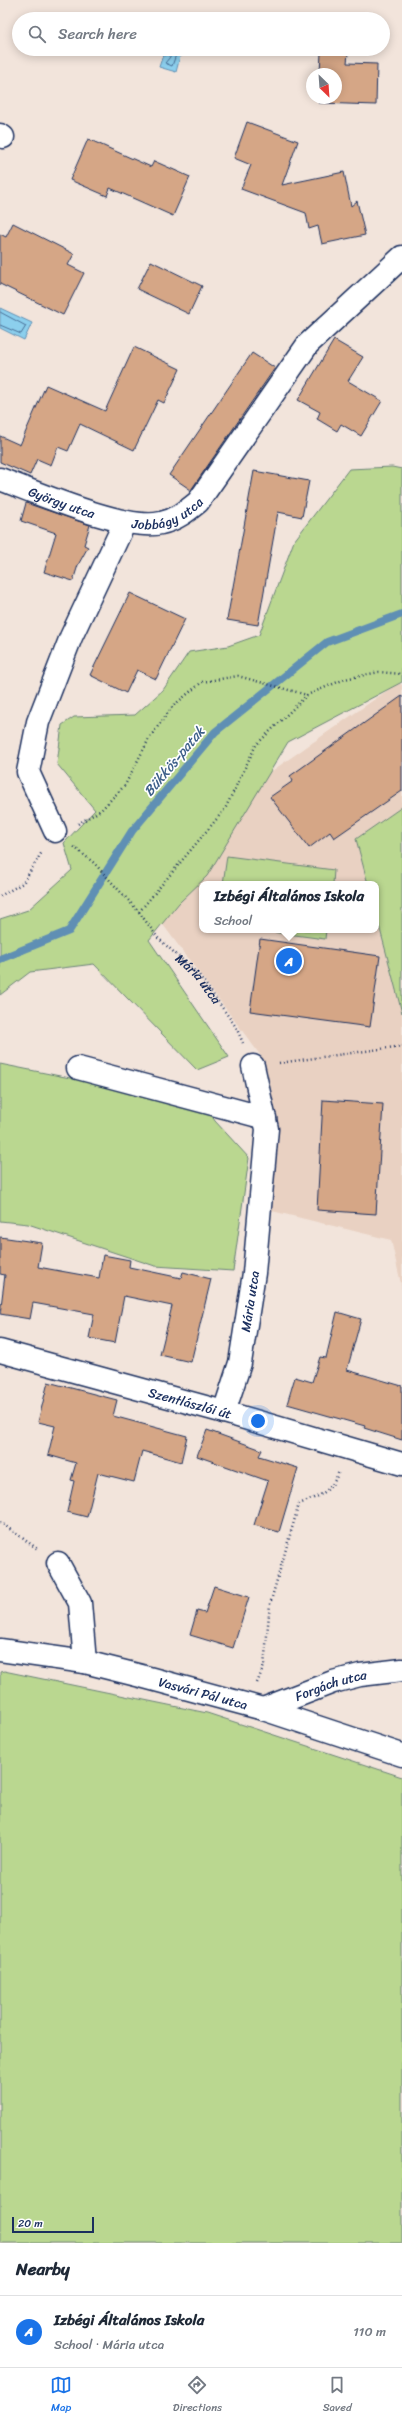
<!DOCTYPE html>
<meta charset="utf-8">
<style>
:root{--surface:#fff;--page:#f6f6f7;--text:#1f2937;--muted:#747a83;--line:#e0e1e3;--accent:#1a73e8}
body{margin:0;font-family:Sriracha,sans-serif;background:var(--page);color:var(--text)}
.compass{position:absolute;left:306px;top:68px;width:36px;height:36px;border-radius:50%;background:var(--surface);box-shadow:0 2px 10px #0003;rotate:155deg}
.scale{position:absolute;left:12px;bottom:10px;width:82px;box-sizing:border-box;padding-left:4px;border:2px solid #1b2f5e;border-top:0;font-size:11px;line-height:14px;white-space:nowrap;color:#1b2f5e;-webkit-text-stroke:3px #fff;paint-order:stroke}
.you{position:absolute;left:258px;top:1421px;width:14px;height:14px;margin:-10px;border:3px solid #fff;border-radius:50%;background:#1a73e8;box-shadow:0 0 0 6px #1a73e833}
.badge{display:grid;place-items:center;width:26px;height:26px;border-radius:50%;background:var(--accent);color:#fff;font-size:13px;font-weight:700}
.pin{position:absolute;translate:-50% -50%;border:2px solid #fff;box-shadow:0 1px 4px #0006}
.popup{position:absolute;left:199px;top:881px;width:180px;height:52px;box-sizing:border-box;display:grid;place-content:center;border-radius:8px;background:var(--surface);filter:drop-shadow(0 1px 3px #0005);font-size:13px;white-space:nowrap;color:var(--muted)}
.popup b{font-size:15px;color:var(--text)}
.popup::after{content:'';position:absolute;left:50%;top:100%;margin-left:-8px;border:8px solid transparent;border-top-color:var(--surface)}
.list{margin:0;padding:0;list-style:none}
h2{display:flex;justify-content:space-between;align-items:center;height:52px;margin:0;padding:0 16px;font-size:17px}
h2 small{font-size:13px;font-weight:400;color:var(--muted)}
.list li{display:grid;grid-template-columns:26px 1fr auto;gap:12px;align-items:center;box-sizing:border-box;height:72px;padding:0 16px;border-top:1px solid var(--line)}
.list b{display:block;font-size:15px;white-space:nowrap}
.list p{margin:0;font-size:13px;white-space:nowrap;color:var(--muted)}
.list em{font-size:13px;font-style:normal;color:var(--muted)}
.icon{flex:none;width:22px;height:22px;fill:none;stroke:currentColor;stroke-width:2;stroke-linecap:round;stroke-linejoin:round}
.map{position:relative;flex:none;width:402px;height:2243px;overflow:hidden}
.search{position:absolute;background:var(--surface);box-shadow:0 2px 10px #0003;left:12px;right:12px;top:12px;height:44px;display:flex;align-items:center;gap:10px;box-sizing:border-box;padding:0 14px;border-radius:22px;color:var(--muted);font-size:15px}
.sheet{height:124px;background:var(--surface)}
nav{display:flex;justify-content:space-around;align-items:center;box-sizing:border-box;height:56px;border-top:1px solid var(--line);background:var(--surface);font-size:11px;color:var(--muted)}
nav a{display:grid;justify-items:center;gap:2px}
nav .on{color:var(--accent)}
.map>svg:first-child{display:block}
.built{fill:#e9d1c2}
.green{fill:#bad790;stroke:#6a8377}
.water{fill:#8ccfed;stroke:#5f8fb4}
.lines{fill:none;stroke-linecap:round;stroke-linejoin:round}
.shore{stroke:#486f97;stroke-width:1}
.stream{stroke:#5f8fb4;stroke-width:8}
.building{fill:#d5a686;stroke:#1b2f5e}
.minor-casing{stroke:#1b2f5e;stroke-width:25}
.major-casing{stroke:#1b2f5e;stroke-width:25}
.path{stroke:#1b2f5e;stroke-width:2.5;stroke-dasharray:1 3;stroke-linecap:butt}
.minor{stroke:#fff;stroke-width:22}
.major{stroke:#fff;stroke-width:22}
.labels{text-anchor:middle;stroke-width:3.5;stroke-linejoin:round;paint-order:stroke}
.street-label{font-size:13px;fill:#1b2f5e;stroke:#fff}
.water-label{font-size:14px;font-style:italic;fill:#3d5f89;stroke:#fff}
</style>
<div class="map">
<svg width="402" height="2243" viewBox="0 0 402 2243">
<rect width="100%" height="100%" fill="#f2e4db"/>
<filter id="ink" filterUnits="userSpaceOnUse"><feTurbulence type="fractalNoise" baseFrequency=".025" numOctaves="2"/><feDisplacementMap in="SourceGraphic" scale="8" xChannelSelector="R" yChannelSelector="G"/><feConvolveMatrix kernelMatrix="1 2 1 2 8 2 1 2 1" color-interpolation-filters="sRGB"/></filter>
<g filter="url(#ink)">
<!-- built -->
<polygon class="built" points="398,683 402,685 402,807 356,839 368,884 202,884 202,930 376,930 376,914 402,1013 402,1288 391,1240 268,1210 278,1128 261,1056 152,910 269,773"/>
<!-- green -->
<g class="green">
<polygon points="392,467 402,469 402,682 288,742 207,876 179,903 149,940 229,1057 197,1070 94,964 30,972 0,995 0,919 28,910 72,870 64,843 95,810 57,764 62,725 74,717 135,715 163,690 189,652 228,646 259,635 294,541 349,469"/>
<polygon points="402,807 402,1013 376,914 376,884 368,884 356,839"/>
<polygon points="227,856 334,870 333,884 223,884"/>
<polygon points="257,930 326,930 325,939"/>
<polygon points="0,1064 205,1105 215,1121 249,1158 233,1271 155,1266 28,1224 0,1221"/>
<polygon points="4,1671 207,1713 402,1777 402,2243 0,2243 0,1672"/>
</g>
<!-- water -->
<g class="water">
<polygon points="168,49 182,49 176,72 159,67 163,55 166,56"/>
<polygon points="0,308 32,323 24,340 0,328"/>
</g>
<g class="lines">
<!-- shore -->
<g class="shore">
<polyline points="171,49 170,57 165,63 172,66 178,49"/>
<polyline points="0,312 26,326 21,334 0,325"/>
</g>
<!-- stream -->
<polyline class="stream" points="0,959 69,931 132,831 215,732 327,642 402,614"/>
</g>
<!-- building -->
<g class="building">
<polygon points="321,52 348,53 347,63 377,64 376,105 319,103 319,98 336,98 336,74 320,74"/>
<polygon points="247,122 298,141 282,185 344,172 351,206 357,201 365,235 322,244 318,226 309,229 306,213 241,189 251,165 234,158"/>
<polygon points="88,139 151,167 154,161 190,177 173,216 110,188 107,196 70,180"/>
<polygon points="13,223 74,254 68,265 84,273 63,315 0,284 0,234 6,237"/>
<polygon points="151,261 202,286 189,314 137,289"/>
<polygon points="334,340 363,357 348,381 382,401 361,436 341,424 337,431 317,419 320,412 298,400"/>
<polygon points="134,347 180,369 164,403 158,400 134,450 80,424 68,451 58,447 51,465 37,459 30,475 0,462 0,436 20,445 46,385 105,411"/>
<polygon points="252,353 275,368 191,490 169,475"/>
<polygon points="254,471 309,481 302,517 278,512 258,625 227,620"/>
<polygon points="26,503 90,525 84,545 88,547 78,565 73,581 44,572 56,533 21,521"/>
<polygon points="130,593 185,619 156,679 137,670 126,693 90,675"/>
<polygon points="402,696 402,791 334,838 330,832 309,848 270,797 293,781 290,776"/>
<polygon points="260,939 380,956 370,1027 250,1011"/>
<polygon points="323,1100 383,1104 376,1214 317,1210"/>
<polygon points="0,1237 42,1243 38,1267 99,1278 103,1255 130,1260 129,1267 181,1278 183,1272 211,1279 191,1362 160,1355 172,1306 124,1296 115,1343 89,1338 94,1314 33,1303 30,1319 0,1314 5,1275 0,1274"/>
<polygon points="337,1312 361,1319 347,1370 402,1386 402,1440 364,1428 365,1426 287,1404 295,1377 312,1382 320,1357 326,1358"/>
<polygon points="48,1382 117,1400 113,1416 187,1436 181,1462 142,1451 134,1482 98,1473 87,1517 67,1512 74,1481 71,1480 76,1463 48,1455 55,1426 38,1422"/>
<polygon points="207,1430 262,1450 259,1456 298,1468 279,1532 254,1525 268,1481 197,1456"/>
<polygon points="214,1586 249,1597 233,1648 190,1635 197,1611 205,1613"/>
</g>
<g class="lines">
<defs>
<g id="minor">
<polyline points="0,135 3,137"/>
<path id="s2" d="M0,479C35,492 127,532 161,523C176,520 187,511 198,502L308,344L402,257"/>
<polyline points="55,831 28,772 38,722 71,637 125,522"/>
<polyline points="78,1068 265,1118"/>
<path id="s3" d="M224,1412L240,1363L254,1273L267,1129L253,1066"/>
<polyline points="58,1563 80,1603 85,1662"/>
<path id="s4" d="M0,1650L85,1662L141,1676L263,1709L402,1755"/>
<path id="s5" d="M263,1709L333,1682L360,1675L402,1670"/>
</g>
<g id="major">
<path id="s6" d="M0,1351L224,1412L402,1464"/>
</g>
</defs>
<!-- minor casing -->
<use href="#minor" class="minor-casing"/>
<!-- major casing -->
<use href="#major" class="major-casing"/>
<!-- path -->
<g class="path">
<polyline points="78,824 101,810 125,785 150,737 173,706 202,682 238,676 307,695"/>
<path id="s1" d="M74,847L94,863L139,912L158,938L199,975L236,1027L243,1043"/>
<polyline points="0,896 23,883 42,852"/>
<polyline points="139,912 225,809 256,745 307,695 345,679 379,672 402,674"/>
<polyline points="279,1063 402,1046"/>
<polyline points="0,1522 39,1550"/>
<path d="M257,1683L264,1666L270,1604L299,1504C319,1496 331,1493 339,1471"/>
</g>
<!-- minor -->
<use href="#minor" class="minor"/>
<!-- major -->
<use href="#major" class="major"/>
</g>
</g>
<g class="labels">
<!-- street labels -->
<g class="street-label">
<text dy="5" stroke="none"><textPath href="#s2" startOffset="66">György utca</textPath></text>
<text dy="5" stroke="none"><textPath href="#s2" startOffset="177">Jobbágy utca</textPath></text>
<text dy="5" stroke="none"><textPath href="#s1" startOffset="182">Mária utca</textPath></text>
<text dy="5" stroke="none"><textPath href="#s3" startOffset="114">Mária utca</textPath></text>
<text dy="5" stroke="none"><textPath href="#s6" startOffset="197">Szentlászlói út</textPath></text>
<text dy="5" stroke="none"><textPath href="#s5" startOffset="72">Forgách utca</textPath></text>
<text dy="5" stroke="none"><textPath href="#s4" startOffset="208">Vasvári Pál utca</textPath></text>
</g>
<!-- water labels -->
<g class="water-label">
<text transform="translate(174 761) rotate(-50)" y="5">Bükkös-patak</text>
</g>
</g>
</svg>
<svg class="compass" viewBox="-18 -18 36 36"><path d="M0-13l5 13h-10z" fill="#e53935"/><path d="M0 13l5-13h-10z" fill="#747a83"/></svg>
<div class="scale">20 m</div>
<div class="you"></div>
<div class="pin badge" style="left:289px;top:961px">A</div>
<div class="popup"><b>Izbégi Általános Iskola</b>School</div>
<div class="search"><svg class="icon" aria-label="search" viewBox="0 0 24 24"><circle cx="10" cy="10" r="6"/><path d="M15 15l6 6"/></svg>Search here</div>
</div>
<section class="sheet">
<h2>Nearby<small></small></h2>
<ul class="list">
<li><span class="badge">A</span><div><b>Izbégi Általános Iskola</b><p>School · Mária utca</p></div><em>110 m</em></li>
</ul>
</section>
<nav>
<a class="on"><svg class="icon" aria-label="map" viewBox="0 0 24 24"><path d="M3 6l6-2 6 2 6-2v14l-6 2-6-2-6 2zM9 4v14M15 6v14"/></svg>Map</a>
<a><svg class="icon" aria-label="directions" viewBox="0 0 24 24"><path d="M12 3l9 9-9 9-9-9zM9 14v-3h6M13 9l2 2-2 2"/></svg>Directions</a>
<a><svg class="icon" aria-label="saved" viewBox="0 0 24 24"><path d="M7 4h10v16l-5-4-5 4z"/></svg>Saved</a>
</nav>
